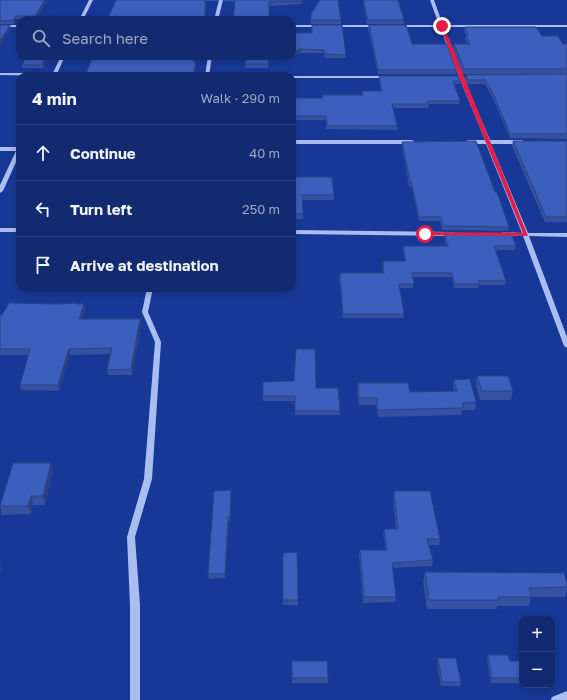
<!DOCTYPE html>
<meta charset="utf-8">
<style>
:root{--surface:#112a70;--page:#1a3275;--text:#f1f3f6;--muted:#9ca7c3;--line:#304683}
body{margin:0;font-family:"Golos Text",sans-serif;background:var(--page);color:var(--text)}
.controls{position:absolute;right:12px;bottom:12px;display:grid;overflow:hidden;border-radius:8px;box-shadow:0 2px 6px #0003}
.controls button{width:36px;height:36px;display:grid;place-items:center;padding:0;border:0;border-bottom:1px solid var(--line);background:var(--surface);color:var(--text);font:20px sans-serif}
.stop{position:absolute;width:12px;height:12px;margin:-9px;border:3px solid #e11d48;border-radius:50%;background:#fff}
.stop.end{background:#e11d48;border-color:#fff;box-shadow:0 1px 4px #0008}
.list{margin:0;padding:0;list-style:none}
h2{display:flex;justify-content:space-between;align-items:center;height:52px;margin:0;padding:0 16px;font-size:17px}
h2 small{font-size:13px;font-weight:400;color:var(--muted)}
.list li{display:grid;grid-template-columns:26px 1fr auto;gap:12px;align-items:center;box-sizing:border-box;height:56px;padding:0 16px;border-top:1px solid var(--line)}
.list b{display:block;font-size:15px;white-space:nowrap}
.list em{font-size:13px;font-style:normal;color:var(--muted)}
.icon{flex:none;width:22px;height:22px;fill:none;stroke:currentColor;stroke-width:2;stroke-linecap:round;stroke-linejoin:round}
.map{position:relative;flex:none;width:567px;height:700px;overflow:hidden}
.search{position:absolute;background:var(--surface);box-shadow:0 2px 6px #0003;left:16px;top:16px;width:280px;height:44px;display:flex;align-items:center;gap:10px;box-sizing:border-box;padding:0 14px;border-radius:12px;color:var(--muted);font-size:15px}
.panel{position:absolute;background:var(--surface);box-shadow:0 2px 6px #0003;left:16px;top:72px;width:280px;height:220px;border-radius:12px}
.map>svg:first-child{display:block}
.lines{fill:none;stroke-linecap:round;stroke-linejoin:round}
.minor{fill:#a9bdf1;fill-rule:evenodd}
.wall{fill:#3451a2}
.shaded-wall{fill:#2a4284}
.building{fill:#3c5ebc;stroke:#2a4284}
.route{fill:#e11d48}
</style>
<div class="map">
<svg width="567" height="700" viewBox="0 0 567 700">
<rect width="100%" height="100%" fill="#173896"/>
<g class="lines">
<!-- minor -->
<g class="minor">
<polygon points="89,0 93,0 83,20 79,20"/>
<polygon points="219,0 223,0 218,20 214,20"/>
<polygon points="430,0 434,0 443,25 567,25 567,27 444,27 463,77 490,140 522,140 525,142 522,144 491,144 528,233 567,233 567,237 529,236 567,337 567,348 564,346 523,236 503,236 500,234 503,232 522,233 486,144 468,144 465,142 468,140 485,140 459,77 440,27 398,27 396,26 398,25 439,25"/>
<rect x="0" y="25" width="20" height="2"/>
<polygon points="292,25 320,25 322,26 320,27 292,27"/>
<polygon points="334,25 378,25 380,26 378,27 333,27 333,25"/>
<polygon points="61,56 65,56 56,76 0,75 0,73 53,73"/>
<polygon points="208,56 212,56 209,76 205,76"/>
<polygon points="291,76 388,76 390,77 388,78 292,78 292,76"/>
<polygon points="292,140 412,140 415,142 412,144 292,144"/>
<polygon points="20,145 20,153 3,191 0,193 0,185 16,151 0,151 0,147 17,147"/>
<rect x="0" y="228" width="20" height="4"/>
<polygon points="292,230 453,232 456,234 453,236 292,234"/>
<polygon points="147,288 153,288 148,312 161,342 152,479 135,537 140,605 140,700 130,700 130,605 127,537 144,479 155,342 142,312"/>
<polygon points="567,691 567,700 551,700 552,697"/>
</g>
</g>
<!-- wall -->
<g class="wall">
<polygon points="0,0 48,0 36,19 16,19 14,24 0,24"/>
<polygon points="116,0 218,0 217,1 206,1 205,20 107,20"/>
<polygon points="224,0 302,0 302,4 269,6 235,2 224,1"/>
<polygon points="363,0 404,20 404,24 367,24 363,2"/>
<polygon points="311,14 341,20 341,24 311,24"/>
<polygon points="369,25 412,44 456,70 456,74 378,74 368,28"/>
<polygon points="465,27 542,36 563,44 567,44 567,74 463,74 453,48 454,44 468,44 465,39 466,35 464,31"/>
<polygon points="292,33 346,55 346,58 325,58 324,53 300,53 283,60 269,60 268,68 245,68 245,64"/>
<polygon points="49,56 43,68 22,68 22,65"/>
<polygon points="567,74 567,139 510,138 492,96 485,84 467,84 465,79 466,75"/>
<polygon points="379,76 460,81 460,84 455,84 460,101 459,104 429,104 428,108 393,108 397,126 397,130 326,129 326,120 292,120 292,98 322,98 322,95 362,95 362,91 381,91 379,80"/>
<polygon points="513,141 567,141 567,222 545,222 512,146"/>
<polygon points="402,142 495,192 509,227 508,231 442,230 440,221 419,221 411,186 409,186 402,146"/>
<polygon points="292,169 293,177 334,195 334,200 303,200 303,219 292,219"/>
<polygon points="444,233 516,246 515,250 496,250 506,281 505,285 479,285 478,288 454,288 452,277 412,277 414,284 413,288 399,288 404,314 403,318 343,318 339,278 340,273 383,273 382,266 383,261 405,261 403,250 403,246 446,246 444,237"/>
<rect x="269" y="288" width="21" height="3"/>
<polygon points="76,304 84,304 85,310 82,319 140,319 141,325 132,375 108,375 107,370 110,354 70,355 59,391 21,390 20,385 29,355 0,355 0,315"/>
<polygon points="477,376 513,391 511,400 480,400 476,385"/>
<polygon points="454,380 476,402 475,410 462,410 461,415 378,417 376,405 359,405 357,391 358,383 410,392 454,391 453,387"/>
<polygon points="316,388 340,411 340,415 295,415 295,401 263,401 263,396"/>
<polygon points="53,471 45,505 33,505 31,514 2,515 0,506"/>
<polygon points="231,490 230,522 229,522 225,578 209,579 208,574"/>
<polygon points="394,491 440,539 439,545 429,545 433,560 432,566 393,568 396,597 395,602 363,603 359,556 360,550 386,550 383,534 384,529 396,529 393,497"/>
<polygon points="297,552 298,605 283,605 283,553"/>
<polygon points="425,572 567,584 567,590 565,597 531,597 529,606 497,606 497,609 427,609 423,581"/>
<polygon points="488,655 510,661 522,661 522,683 491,683 487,660"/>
<polygon points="438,658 461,682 460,686 441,686 437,663"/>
<polygon points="292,661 328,678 328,683 292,683"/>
</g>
<!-- shaded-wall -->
<g class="shaded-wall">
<polygon points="45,0 48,0 36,19 35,16"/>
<polygon points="16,16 16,19 14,24 13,20"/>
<polygon points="10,25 11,28 0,46 0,41"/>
<polygon points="300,49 300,53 283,60 283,57 285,56 292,56 292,53"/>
<polygon points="46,56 49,56 43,68 42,65"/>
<polygon points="196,62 196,66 194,76 193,76"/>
<polygon points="84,304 85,310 80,324 79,319"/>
<polygon points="140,319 141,325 132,375 131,369"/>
<polygon points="69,349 70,355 59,391 58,385"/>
<polygon points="51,463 53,471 45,505 43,496"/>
<polygon points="31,496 33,505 31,514 28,506"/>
<polygon points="228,517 229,522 225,578 225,574"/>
<polygon points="0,563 2,568 0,574"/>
</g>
<!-- building -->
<g class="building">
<polygon points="0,0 45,0 35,16 16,16 13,20 0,21"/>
<polygon points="116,0 205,0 205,17 167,17 167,20 107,20"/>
<polygon points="235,0 302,0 302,1 269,2 269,20 233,20"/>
<polygon points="320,0 338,0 341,20 311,20 311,14"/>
<polygon points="363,0 398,0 404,20 368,20"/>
<polygon points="50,16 58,20 48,20"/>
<polygon points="0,25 10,25 0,41"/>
<polygon points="312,25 342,25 346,55 325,54 324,50 300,49 292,53 292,33 312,33"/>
<polygon points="369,25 406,25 412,44 447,44 456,70 378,70"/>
<polygon points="465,27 536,27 542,36 558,36 563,44 567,44 567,69 464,69 454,44 470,44 466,35 468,35"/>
<polygon points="27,56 46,56 42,65 22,65"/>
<polygon points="93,56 195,56 194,62 196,62 193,76 85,76"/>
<polygon points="246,56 285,56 283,57 269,57 268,64 245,64"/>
<polygon points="567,74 567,134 510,134 492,91 485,80 468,80 466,75"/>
<polygon points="379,76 458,76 460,81 453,81 460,101 427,101 429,104 392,104 397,126 327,126 326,116 292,116 292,98 323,98 322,95 363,95 362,91 382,91"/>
<polygon points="476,141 495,192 497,192 509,227 443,226 441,217 419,217 411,181 410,181 402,142"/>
<polygon points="513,141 567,141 567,217 546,217"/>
<polygon points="292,169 293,169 293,177 332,177 334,195 302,195 303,214 292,214"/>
<polygon points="444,233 511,233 516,246 494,246 506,281 478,281 479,284 455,284 452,273 412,273 414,284 399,284 404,314 343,314 340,273 384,273 383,261 406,261 403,246 448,246"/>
<polygon points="9,303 60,304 76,303 76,304 84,304 79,319 140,319 131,369 107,370 112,348 69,349 58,385 20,385 30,349 0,349 0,315 2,315"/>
<polygon points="296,349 315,349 316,388 338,388 340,411 295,411 295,396 263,396 263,382 294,381"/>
<polygon points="477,376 508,376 513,391 482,391"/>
<polygon points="470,379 476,402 463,403 463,408 378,410 377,398 359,398 358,383 408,383 410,392 457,391 454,380"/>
<polygon points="13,463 51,463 43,496 31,496 28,506 0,506"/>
<polygon points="231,490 230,517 228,517 225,574 208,574 214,491"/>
<polygon points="394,491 430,491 440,539 427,539 433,560 392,563 396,597 364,597 360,550 387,550 384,529 398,529"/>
<polygon points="297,552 298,600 283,600 283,553"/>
<polygon points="425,572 564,573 567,584 567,587 529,588 531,597 498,597 499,600 429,600"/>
<polygon points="488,655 508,655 510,661 522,661 522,678 492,678"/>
<polygon points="438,658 456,658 461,682 442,682"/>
<polygon points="292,661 327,661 328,678 292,678"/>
</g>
<!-- route -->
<polygon class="route" points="440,25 444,26 528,236 425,235 422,234 425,232 523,233 459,77"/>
</svg>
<div class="controls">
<button>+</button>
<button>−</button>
</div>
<div class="stop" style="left:425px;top:234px"></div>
<div class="stop end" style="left:442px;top:26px"></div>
<div class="search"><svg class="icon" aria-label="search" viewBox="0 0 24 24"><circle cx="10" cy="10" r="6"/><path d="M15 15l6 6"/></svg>Search here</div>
<section class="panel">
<h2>4 min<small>Walk · 290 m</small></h2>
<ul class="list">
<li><svg class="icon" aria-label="ahead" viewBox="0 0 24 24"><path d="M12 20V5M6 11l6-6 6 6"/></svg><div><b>Continue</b></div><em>40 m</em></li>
<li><svg class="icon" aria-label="left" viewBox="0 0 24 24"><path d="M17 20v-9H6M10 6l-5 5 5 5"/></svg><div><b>Turn left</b></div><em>250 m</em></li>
<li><svg class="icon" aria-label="arrive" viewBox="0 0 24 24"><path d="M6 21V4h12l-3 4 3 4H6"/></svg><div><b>Arrive at destination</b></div></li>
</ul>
</section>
</div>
